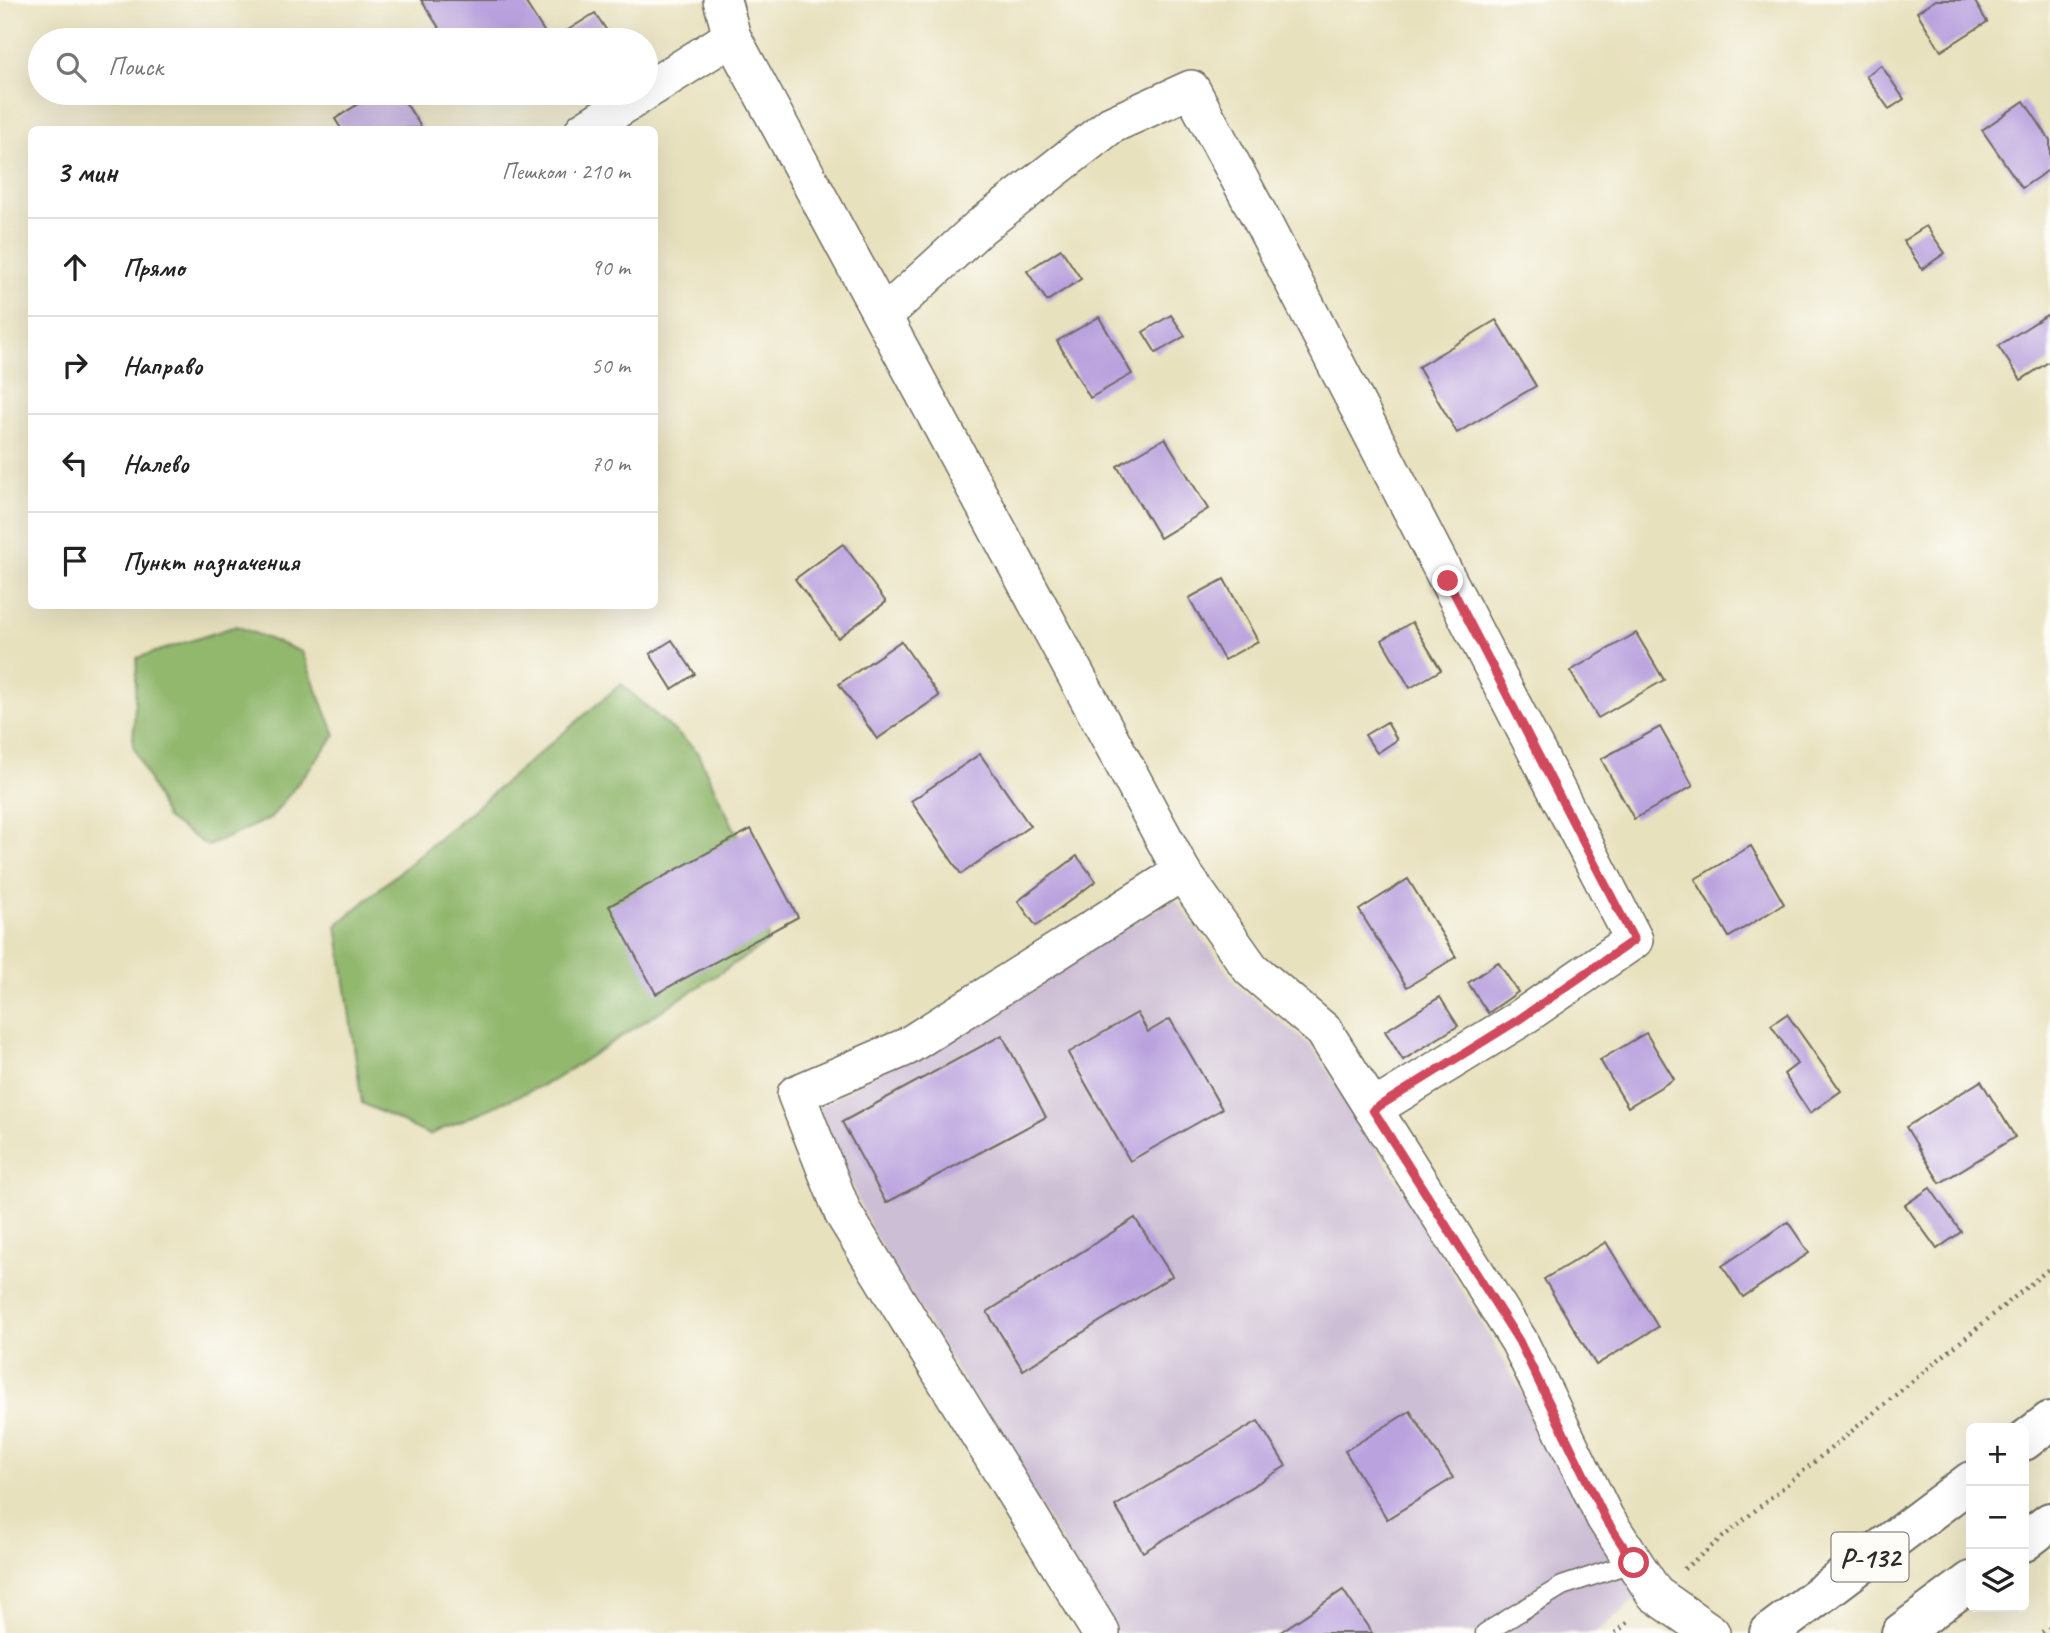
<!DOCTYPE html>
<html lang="ru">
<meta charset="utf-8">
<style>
:root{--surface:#fff;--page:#f2f2f2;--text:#222;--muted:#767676;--line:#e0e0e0}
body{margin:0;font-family:Caveat,sans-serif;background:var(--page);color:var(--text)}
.controls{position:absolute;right:21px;bottom:21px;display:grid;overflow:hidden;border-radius:10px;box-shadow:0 7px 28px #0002}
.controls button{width:63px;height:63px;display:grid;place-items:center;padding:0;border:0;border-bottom:2px solid var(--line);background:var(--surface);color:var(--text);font:35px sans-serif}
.stop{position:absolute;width:21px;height:21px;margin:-16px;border:5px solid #d1495b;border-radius:50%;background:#fff}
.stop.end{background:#d1495b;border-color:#fff;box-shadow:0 2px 7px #0008}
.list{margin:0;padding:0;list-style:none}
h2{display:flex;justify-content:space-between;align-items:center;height:91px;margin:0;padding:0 28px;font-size:30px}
h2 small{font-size:23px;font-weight:400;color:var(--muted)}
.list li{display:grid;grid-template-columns:46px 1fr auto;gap:21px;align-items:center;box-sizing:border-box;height:98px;padding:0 28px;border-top:2px solid var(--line)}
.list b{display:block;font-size:26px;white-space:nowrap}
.list em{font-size:23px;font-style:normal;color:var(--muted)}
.icon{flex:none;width:38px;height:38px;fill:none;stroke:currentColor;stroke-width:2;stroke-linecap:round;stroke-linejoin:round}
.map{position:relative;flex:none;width:2050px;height:1633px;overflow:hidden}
.search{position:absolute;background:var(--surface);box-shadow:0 7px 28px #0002;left:28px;top:28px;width:630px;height:77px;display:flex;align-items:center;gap:18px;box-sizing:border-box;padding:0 24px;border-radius:38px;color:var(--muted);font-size:26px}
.panel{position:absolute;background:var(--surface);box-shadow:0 7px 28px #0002;left:28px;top:126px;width:630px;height:483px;border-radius:10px}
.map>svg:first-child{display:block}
.industrial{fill:#ccbed4}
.forest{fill:#92b86e;stroke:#5e724c;stroke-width:2}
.building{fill:#baa2de}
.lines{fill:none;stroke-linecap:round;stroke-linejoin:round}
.service-casing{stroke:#6d6b5e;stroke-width:21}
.minor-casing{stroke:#6d6b5e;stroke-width:40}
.trunk-casing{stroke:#6d6b5e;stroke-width:42}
.path{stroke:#6d6b5e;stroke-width:4.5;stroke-dasharray:2 5;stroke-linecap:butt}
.service{stroke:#fff;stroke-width:18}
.minor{stroke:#fff;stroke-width:37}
.trunk{stroke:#fff;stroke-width:38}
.route{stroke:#d1495b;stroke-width:9}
.labels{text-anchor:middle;stroke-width:5;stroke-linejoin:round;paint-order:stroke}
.shield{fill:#fdfcf7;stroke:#6a6a68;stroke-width:2}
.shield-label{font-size:28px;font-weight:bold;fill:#2b2b2b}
</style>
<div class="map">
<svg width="2050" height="1633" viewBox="0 0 2050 1633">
<rect width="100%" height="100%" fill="#fdfcf7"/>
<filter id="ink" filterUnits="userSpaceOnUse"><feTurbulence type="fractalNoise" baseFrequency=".0143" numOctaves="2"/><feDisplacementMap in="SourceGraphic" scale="14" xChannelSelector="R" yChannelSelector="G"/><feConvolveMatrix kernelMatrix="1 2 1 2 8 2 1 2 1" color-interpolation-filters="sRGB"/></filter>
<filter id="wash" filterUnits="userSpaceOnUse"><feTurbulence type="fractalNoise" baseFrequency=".00686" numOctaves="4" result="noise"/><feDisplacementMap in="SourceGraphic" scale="28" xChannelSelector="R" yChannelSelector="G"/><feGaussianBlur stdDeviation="1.57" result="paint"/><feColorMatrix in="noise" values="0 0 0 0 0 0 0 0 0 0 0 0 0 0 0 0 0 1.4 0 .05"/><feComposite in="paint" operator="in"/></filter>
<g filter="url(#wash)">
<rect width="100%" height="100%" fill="#e8e1be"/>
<!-- industrial -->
<polygon class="industrial" points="1175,899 1237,986 1313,1048 1411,1203 1641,1595 1596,1633 1117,1633 874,1234 816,1109"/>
<!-- forest -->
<g class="forest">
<polygon points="236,626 302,652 335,735 271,818 208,846 166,818 133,745 137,658"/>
<polygon points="621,684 696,750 764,890 768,942 552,1081 429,1135 362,1103 337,925"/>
</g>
<g id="blocks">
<!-- building -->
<g class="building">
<polygon points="421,0 524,0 545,33 534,40 447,40"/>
<polygon points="1936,0 1974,0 1987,22 1941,51 1917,12"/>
<polygon points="595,13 613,40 552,40"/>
<polygon points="1881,65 1904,99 1889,109 1866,76"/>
<polygon points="375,93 399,93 422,128 342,130 335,119"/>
<polygon points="2024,101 2050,140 2050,169 2022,188 1982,130"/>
<polygon points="1926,226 1945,253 1922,269 1903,241"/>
<polygon points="1061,249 1081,279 1047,301 1027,271"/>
<polygon points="1171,315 1185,336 1156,353 1143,332"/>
<polygon points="2047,315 2050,320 2050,361 2021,380 1998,346"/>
<polygon points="1099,317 1132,374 1090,398 1057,341"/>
<polygon points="1496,320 1536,386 1457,433 1418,367"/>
<polygon points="1165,438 1208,509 1160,538 1117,466"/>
<polygon points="843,544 886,602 838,638 795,579"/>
<polygon points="1224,579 1258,641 1224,660 1189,598"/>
<polygon points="1412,622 1441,670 1410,688 1382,640"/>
<polygon points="1636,633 1664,680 1598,718 1570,671"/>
<polygon points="672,640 695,674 672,689 650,654"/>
<polygon points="901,641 939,696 877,739 839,684"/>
<polygon points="1387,722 1397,740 1377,753 1365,735"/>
<polygon points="1660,727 1693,786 1634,819 1601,759"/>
<polygon points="980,754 1030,826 961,874 911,801"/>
<polygon points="751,829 798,917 656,994 609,906"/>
<polygon points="1751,846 1784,904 1729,937 1695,879"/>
<polygon points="1077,856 1096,881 1036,926 1018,901"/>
<polygon points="1408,879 1456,957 1407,987 1359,910"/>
<polygon points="1498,962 1518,992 1488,1013 1468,983"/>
<polygon points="1440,997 1458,1026 1403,1060 1385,1031"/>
<polygon points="1137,1013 1148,1032 1170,1019 1222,1109 1130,1161 1068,1053"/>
<polygon points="1787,1014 1841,1091 1810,1113 1784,1074 1797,1064 1771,1025"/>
<polygon points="1646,1033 1674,1079 1628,1107 1600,1060"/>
<polygon points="1002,1035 1046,1117 886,1203 842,1122"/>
<polygon points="1981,1081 2015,1137 1940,1183 1906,1127"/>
<polygon points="1930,1188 1961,1232 1937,1249 1905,1205"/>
<polygon points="1135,1218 1172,1276 1023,1370 987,1312"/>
<polygon points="1788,1222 1809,1253 1743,1297 1722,1266"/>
<polygon points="1606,1242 1658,1327 1596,1365 1544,1279"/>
<polygon points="1410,1411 1453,1478 1387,1519 1345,1451"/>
<polygon points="1258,1421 1286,1466 1143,1552 1115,1506"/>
<polygon points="1343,1590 1372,1633 1279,1633"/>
</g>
</g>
</g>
<g filter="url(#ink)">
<use href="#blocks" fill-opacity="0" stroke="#6d6b5e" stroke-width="2"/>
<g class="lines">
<defs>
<polyline id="service" points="1485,1633 1562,1586 1634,1562"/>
<g id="minor">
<polyline points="722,0 732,37 1182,872 1251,969 1324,1031 1519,1341 1605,1518 1655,1594 1711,1633"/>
<polyline points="646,91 732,37"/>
<polyline points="584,130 643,93"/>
<polyline points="883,316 980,227 1111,125 1191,89 1261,219 1634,940 1518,1020 1373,1109"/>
<polyline points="1101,1633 843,1213 796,1094 906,1047 1182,872"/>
</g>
<g id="trunk">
<polyline points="2024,1441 2050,1421"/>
<polyline points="2024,1542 2050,1522"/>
<polyline points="1769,1633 1971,1481"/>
<polyline points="1901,1633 1971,1581"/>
</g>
</defs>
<!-- service casing -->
<use href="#service" class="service-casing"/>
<!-- minor casing -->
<use href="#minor" class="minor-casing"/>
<!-- trunk casing -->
<use href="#trunk" class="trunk-casing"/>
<!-- path -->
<g class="path">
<polyline points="1684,1569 2050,1268"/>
<polyline points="1615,1633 1630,1621"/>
<polyline points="2042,1633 2050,1628"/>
</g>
<!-- service -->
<use href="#service" class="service"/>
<!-- minor -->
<use href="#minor" class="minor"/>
<!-- trunk -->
<use href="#trunk" class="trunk"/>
</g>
</g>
<g class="lines" filter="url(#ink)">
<!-- route -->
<polyline class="route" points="1448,581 1634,940 1518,1020 1373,1110 1519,1341 1605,1518 1634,1563"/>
</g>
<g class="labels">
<!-- shield labels -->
<rect class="shield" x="1831.5" y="1532.5" width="77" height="49" rx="5"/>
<g class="shield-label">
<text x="1870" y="1567">Р-132</text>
</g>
</g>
</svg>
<div class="controls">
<button>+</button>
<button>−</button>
<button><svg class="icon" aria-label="layers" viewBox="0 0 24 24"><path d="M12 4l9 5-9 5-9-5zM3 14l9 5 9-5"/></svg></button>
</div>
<div class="stop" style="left:1634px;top:1563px"></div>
<div class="stop end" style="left:1448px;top:581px"></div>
<div class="search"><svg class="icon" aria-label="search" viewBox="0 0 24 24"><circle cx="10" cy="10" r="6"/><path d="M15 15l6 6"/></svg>Поиск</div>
<section class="panel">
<h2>3 мин<small>Пешком · 210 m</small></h2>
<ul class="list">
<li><svg class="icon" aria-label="ahead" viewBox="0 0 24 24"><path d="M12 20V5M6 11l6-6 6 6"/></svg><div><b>Прямо</b></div><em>90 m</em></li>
<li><svg class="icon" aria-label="right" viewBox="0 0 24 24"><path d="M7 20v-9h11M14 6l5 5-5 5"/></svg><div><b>Направо</b></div><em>50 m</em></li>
<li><svg class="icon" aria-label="left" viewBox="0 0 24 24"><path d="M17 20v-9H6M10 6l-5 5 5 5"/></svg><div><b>Налево</b></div><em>70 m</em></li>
<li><svg class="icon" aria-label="arrive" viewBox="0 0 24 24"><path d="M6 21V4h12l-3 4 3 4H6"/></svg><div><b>Пункт назначения</b></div></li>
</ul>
</section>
</div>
